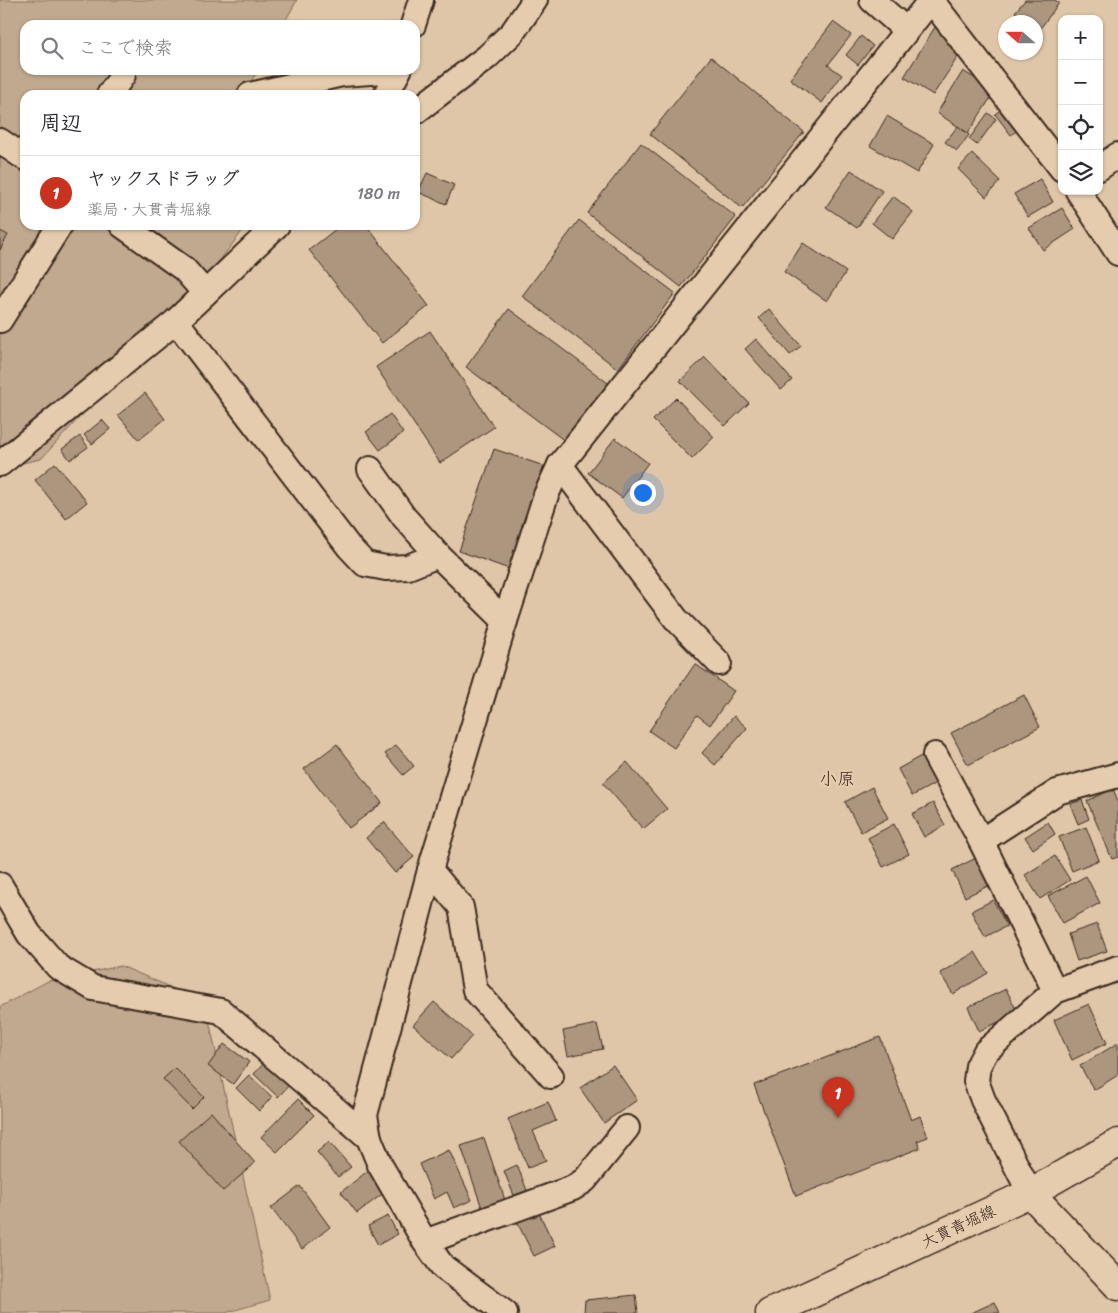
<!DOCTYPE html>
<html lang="ja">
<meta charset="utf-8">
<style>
:root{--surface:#fff;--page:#f7f7f7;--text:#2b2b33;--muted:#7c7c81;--line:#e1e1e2;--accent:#c8321e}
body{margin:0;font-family:Sriracha,"Klee One",sans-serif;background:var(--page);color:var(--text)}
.controls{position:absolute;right:15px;top:15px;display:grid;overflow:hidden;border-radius:10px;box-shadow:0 1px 4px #0004}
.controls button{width:45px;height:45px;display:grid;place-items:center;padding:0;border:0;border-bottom:1px solid var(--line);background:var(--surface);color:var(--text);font:25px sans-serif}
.compass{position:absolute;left:998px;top:15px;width:45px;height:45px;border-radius:50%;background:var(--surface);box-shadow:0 1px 4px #0004;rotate:291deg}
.you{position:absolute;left:642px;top:492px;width:18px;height:18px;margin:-12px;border:4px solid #fff;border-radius:50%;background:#1a73e8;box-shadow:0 0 0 8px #1a73e833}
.badge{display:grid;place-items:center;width:32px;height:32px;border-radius:50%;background:var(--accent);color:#fff;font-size:16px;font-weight:700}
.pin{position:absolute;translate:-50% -41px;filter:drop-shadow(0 1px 2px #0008)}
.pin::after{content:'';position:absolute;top:26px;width:18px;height:15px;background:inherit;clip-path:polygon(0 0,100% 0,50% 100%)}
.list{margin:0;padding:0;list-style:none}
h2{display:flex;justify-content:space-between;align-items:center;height:65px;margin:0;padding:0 20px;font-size:21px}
h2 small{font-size:16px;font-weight:400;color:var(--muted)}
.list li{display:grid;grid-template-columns:32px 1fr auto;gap:15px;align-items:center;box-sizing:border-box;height:75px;padding:0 20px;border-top:1px solid var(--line)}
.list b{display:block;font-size:19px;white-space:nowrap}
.list p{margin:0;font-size:16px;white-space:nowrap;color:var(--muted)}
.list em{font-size:16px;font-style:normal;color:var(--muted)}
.icon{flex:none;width:28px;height:28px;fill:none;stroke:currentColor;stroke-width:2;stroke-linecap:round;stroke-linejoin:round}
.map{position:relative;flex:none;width:1118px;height:1313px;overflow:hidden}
.search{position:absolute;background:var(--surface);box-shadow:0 1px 4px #0004;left:20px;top:20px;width:400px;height:55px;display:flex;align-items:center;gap:12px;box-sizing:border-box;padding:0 18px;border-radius:15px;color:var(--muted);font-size:19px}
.panel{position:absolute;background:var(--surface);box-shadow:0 1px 4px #0004;left:20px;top:90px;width:400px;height:140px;border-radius:15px}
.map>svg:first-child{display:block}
.green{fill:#c1a98f;stroke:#7e6a56}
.building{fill:#ac967e;stroke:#3b2a1e}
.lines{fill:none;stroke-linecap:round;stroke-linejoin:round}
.minor-casing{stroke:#3b2a1e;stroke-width:28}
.secondary-casing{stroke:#3b2a1e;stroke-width:31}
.trunk-casing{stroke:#3b2a1e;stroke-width:31}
.minor{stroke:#e6ccae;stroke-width:24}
.secondary{stroke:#e6ccae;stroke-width:28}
.trunk{stroke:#e6ccae;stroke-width:28}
.labels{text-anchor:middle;stroke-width:4.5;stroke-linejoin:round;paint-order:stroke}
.street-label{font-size:16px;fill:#3b2a1e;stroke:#e6ccae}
.neighbourhood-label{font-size:18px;fill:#3b2a1e;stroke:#e6ccae}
</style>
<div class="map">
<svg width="1118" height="1313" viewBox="0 0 1118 1313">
<rect width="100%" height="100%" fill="#dfc6a8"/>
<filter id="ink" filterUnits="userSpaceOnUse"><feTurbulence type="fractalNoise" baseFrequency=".02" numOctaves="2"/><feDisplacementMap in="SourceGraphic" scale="10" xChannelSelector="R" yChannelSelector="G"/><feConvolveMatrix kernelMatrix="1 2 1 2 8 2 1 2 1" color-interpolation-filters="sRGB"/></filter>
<g filter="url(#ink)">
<!-- green -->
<g class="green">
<polygon points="0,0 297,0 283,25 25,25 25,70 258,70 249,85 250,95 25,95 25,225 247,225 194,294 41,459 0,468"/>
<polygon points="121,966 205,1002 270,1300 225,1313 0,1313 0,1007 48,981"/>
</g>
<!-- building -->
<g class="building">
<polygon points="1025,0 1055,0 1059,3 1039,30 1036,28 1036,22 1029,22 1015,12"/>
<polygon points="833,22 851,35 828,65 842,75 822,103 790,79"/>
<polygon points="935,27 965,46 933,95 904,77"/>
<polygon points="861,36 873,46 858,65 846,55"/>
<polygon points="711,57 804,132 742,208 650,134"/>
<polygon points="963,71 995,91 968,133 937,113"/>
<polygon points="1006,106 1022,127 1011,135 995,114"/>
<polygon points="988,113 996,119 977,145 969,139"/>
<polygon points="887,116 934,144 917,173 870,146"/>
<polygon points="958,126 969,135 957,151 945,142"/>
<polygon points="641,143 736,217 681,287 587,213"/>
<polygon points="972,154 1000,181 986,197 958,169"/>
<polygon points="851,170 882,191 857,228 826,207"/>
<polygon points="427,173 454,185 446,204 418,192"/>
<polygon points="1040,179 1053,202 1028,217 1014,194"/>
<polygon points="893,196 913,212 892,239 872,223"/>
<polygon points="1062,208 1075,229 1043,250 1029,228"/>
<polygon points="579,220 675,293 618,369 522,296"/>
<polygon points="341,225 366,225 429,306 382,343 309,250"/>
<polygon points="0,231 8,235 0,250"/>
<polygon points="803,243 846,272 827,301 784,272"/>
<polygon points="509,309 612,386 569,444 466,367"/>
<polygon points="769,309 801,346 790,355 759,318"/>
<polygon points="430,331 494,427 440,463 376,367"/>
<polygon points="756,339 792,380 781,390 745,349"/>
<polygon points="705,357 749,403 725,426 680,381"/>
<polygon points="145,393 165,419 139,440 118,415"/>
<polygon points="676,398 714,437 692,459 653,420"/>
<polygon points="390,414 403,433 380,450 366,432"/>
<polygon points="102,420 110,429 92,444 84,435"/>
<polygon points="80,436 88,447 70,460 62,449"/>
<polygon points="615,438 648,463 622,498 588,473"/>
<polygon points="494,449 544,466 509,569 459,551"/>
<polygon points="55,463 87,502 66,519 35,480"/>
<polygon points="695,664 734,691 710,725 697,715 674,748 649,731"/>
<polygon points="1024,695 1040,727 968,765 951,733"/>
<polygon points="734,716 747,728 715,765 702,753"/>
<polygon points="337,744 382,803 349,828 304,769"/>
<polygon points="396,745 414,766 403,775 385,754"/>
<polygon points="921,756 936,783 912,796 898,769"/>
<polygon points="627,762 667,809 643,829 603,783"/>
<polygon points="872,787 888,818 861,832 845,802"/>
<polygon points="1113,789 1118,801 1118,857 1112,859 1087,801"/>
<polygon points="1082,800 1089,819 1078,824 1070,804"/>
<polygon points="933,803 945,825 924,837 912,814"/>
<polygon points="384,822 414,857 395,873 366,838"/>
<polygon points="1048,822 1055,834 1033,849 1025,837"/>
<polygon points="894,824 909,854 883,867 868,838"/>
<polygon points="1086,827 1099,860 1072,871 1059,837"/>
<polygon points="1055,856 1070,880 1040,899 1025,875"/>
<polygon points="978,857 992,884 965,897 952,870"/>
<polygon points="1086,876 1100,903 1063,923 1048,896"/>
<polygon points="993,900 1007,926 985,937 971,911"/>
<polygon points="1097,924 1107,951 1077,961 1068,934"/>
<polygon points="975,952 988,973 953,994 940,973"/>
<polygon points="1006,989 1018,1013 979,1031 968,1007"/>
<polygon points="434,1002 472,1036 451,1059 413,1025"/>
<polygon points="1089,1004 1107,1043 1072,1060 1054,1020"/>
<polygon points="597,1024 603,1049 568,1056 563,1031"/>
<polygon points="880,1037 911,1120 920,1116 928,1137 917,1141 920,1148 796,1196 754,1085"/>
<polygon points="1118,1043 1118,1075 1094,1090 1080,1066"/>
<polygon points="224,1044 249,1062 233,1084 208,1066"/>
<polygon points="267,1060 292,1082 278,1097 254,1074"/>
<polygon points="613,1065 637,1100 604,1123 580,1088"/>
<polygon points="175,1068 204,1097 192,1109 163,1079"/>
<polygon points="249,1075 272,1097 259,1111 236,1088"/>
<polygon points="298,1099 314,1115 277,1152 261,1137"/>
<polygon points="548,1102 556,1121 533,1131 546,1161 528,1168 508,1119"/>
<polygon points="211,1112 255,1163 223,1191 179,1141"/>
<polygon points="484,1138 505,1200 482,1208 461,1146"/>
<polygon points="329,1142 351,1167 338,1177 317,1152"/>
<polygon points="449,1150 472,1200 454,1208 447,1192 434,1199 419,1164"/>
<polygon points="517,1165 528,1193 515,1198 504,1171"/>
<polygon points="369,1170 385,1192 357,1213 341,1192"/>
<polygon points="300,1186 330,1227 302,1249 271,1208"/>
<polygon points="538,1211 555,1246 534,1256 517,1222"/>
<polygon points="388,1216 398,1234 378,1245 368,1226"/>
<polygon points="636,1295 638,1313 584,1313 585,1300"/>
<polygon points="995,1302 1000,1313 971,1313"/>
</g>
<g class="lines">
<defs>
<g id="minor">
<polyline points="872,0 906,30"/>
<polyline points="931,0 1062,169"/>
<polyline points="413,25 421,0"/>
<polyline points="109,95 123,75 123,70"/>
<polyline points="250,95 342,74 399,70"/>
<polyline points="386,95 399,70"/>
<polyline points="415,112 487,57 512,33 535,0"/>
<polyline points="0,141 25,158"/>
<polyline points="1099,168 1118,155"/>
<polyline points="1078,191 1118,253"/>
<polyline points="122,225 184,269 205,293"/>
<polyline points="0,320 60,225"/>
<polyline points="176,321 349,547 365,564 386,568 408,567 438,555"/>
<polyline points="0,464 176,321 277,225"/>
<polyline points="560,465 676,619 719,663"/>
<polyline points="370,469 404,517 438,555 505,621"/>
<polyline points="935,755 981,841 1055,991"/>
<polyline points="981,841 1057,792 1118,775"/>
<polyline points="430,870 461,907 475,990 551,1076"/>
<polyline points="0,885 29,934 58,967 93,988 221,1011 369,1138"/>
<polyline points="1030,1193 983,1100 976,1081 978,1066 986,1051 1055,991 1118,968"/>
<polyline points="425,1242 573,1188 585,1180 627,1128"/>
<polyline points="505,1313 443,1267 425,1242 380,1165 369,1138 365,1115 430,870 505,621 546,495 560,465 931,0"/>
</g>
<polyline id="secondary" points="770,1313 1030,1193 1118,1286"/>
<polyline id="trunk" points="1030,1193 1118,1143"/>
</defs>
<!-- minor casing -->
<use href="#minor" class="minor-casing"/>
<!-- secondary casing -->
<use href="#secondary" class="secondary-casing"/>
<!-- trunk casing -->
<use href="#trunk" class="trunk-casing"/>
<!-- minor -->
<use href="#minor" class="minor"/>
<!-- secondary -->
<use href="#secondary" class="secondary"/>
<!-- trunk -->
<use href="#trunk" class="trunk"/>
</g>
</g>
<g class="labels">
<!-- street labels -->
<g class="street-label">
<text transform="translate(958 1226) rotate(-25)" y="6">大貫青堀線</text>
</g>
<!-- neighbourhood labels -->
<g class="neighbourhood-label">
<text x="837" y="785">小原</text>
</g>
</g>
</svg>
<div class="controls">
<button>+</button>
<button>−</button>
<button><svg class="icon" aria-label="locate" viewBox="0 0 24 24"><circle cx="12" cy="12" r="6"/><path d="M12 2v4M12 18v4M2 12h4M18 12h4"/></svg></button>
<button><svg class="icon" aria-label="layers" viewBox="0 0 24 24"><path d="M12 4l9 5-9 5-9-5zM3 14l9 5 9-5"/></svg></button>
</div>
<svg class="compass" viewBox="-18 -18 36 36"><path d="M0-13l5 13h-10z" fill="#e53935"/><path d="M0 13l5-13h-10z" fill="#7c7c81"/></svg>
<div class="you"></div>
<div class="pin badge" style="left:838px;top:1118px">1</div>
<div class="search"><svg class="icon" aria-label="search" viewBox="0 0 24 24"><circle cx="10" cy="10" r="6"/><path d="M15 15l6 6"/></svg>ここで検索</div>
<section class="panel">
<h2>周辺<small></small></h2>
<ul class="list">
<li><span class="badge">1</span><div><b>ヤックスドラッグ</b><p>薬局 · 大貫青堀線</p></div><em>180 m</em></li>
</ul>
</section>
</div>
